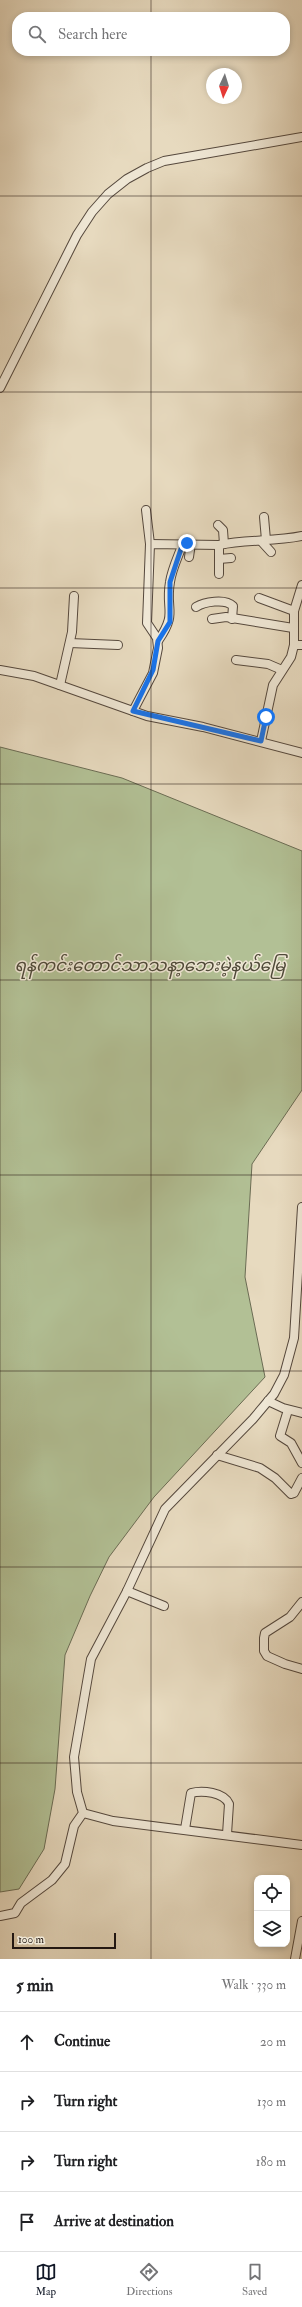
<!DOCTYPE html>
<meta charset="utf-8">
<style>
:root{--surface:#fff;--page:#f2f2f2;--text:#202124;--muted:#757577;--line:#e0e0e0;--accent:#111827}
body{margin:0;font-family:"IM FELL Double Pica","Noto Sans Myanmar",serif;background:var(--page);color:var(--text)}
.controls{position:absolute;right:12px;bottom:12px;display:grid;overflow:hidden;border-radius:8px;box-shadow:0 2px 6px #0003}
.controls button{width:36px;height:36px;display:grid;place-items:center;padding:0;border:0;border-bottom:1px solid var(--line);background:var(--surface);color:var(--text);font:20px sans-serif}
.compass{position:absolute;left:206px;top:68px;width:36px;height:36px;border-radius:50%;background:var(--surface);box-shadow:0 2px 6px #0003;rotate:184deg}
.scale{position:absolute;left:12px;bottom:10px;width:104px;box-sizing:border-box;padding-left:4px;border:2px solid #241812;border-top:0;font-size:11px;line-height:14px;white-space:nowrap;color:#241812;-webkit-text-stroke:3px #efe7d5;paint-order:stroke}
.stop{position:absolute;width:12px;height:12px;margin:-9px;border:3px solid #1a73e8;border-radius:50%;background:#fff}
.stop.end{background:#1a73e8;border-color:#fff;box-shadow:0 1px 4px #0008}
.list{margin:0;padding:0;list-style:none}
h2{display:flex;justify-content:space-between;align-items:center;height:52px;margin:0;padding:0 16px;font-size:17px}
h2 small{font-size:13px;font-weight:400;color:var(--muted)}
.list li{display:grid;grid-template-columns:26px 1fr auto;gap:12px;align-items:center;box-sizing:border-box;height:60px;padding:0 16px;border-top:1px solid var(--line)}
.list b{display:block;font-size:15px;white-space:nowrap}
.list em{font-size:13px;font-style:normal;color:var(--muted)}
.icon{flex:none;width:22px;height:22px;fill:none;stroke:currentColor;stroke-width:2;stroke-linecap:round;stroke-linejoin:round}
.map{position:relative;flex:none;width:302px;height:1959px;overflow:hidden}
.search{position:absolute;background:var(--surface);box-shadow:0 2px 6px #0003;left:12px;right:12px;top:12px;height:44px;display:flex;align-items:center;gap:10px;box-sizing:border-box;padding:0 14px;border-radius:16px;color:var(--muted);font-size:15px}
.sheet{height:292px;background:var(--surface)}
nav{display:flex;justify-content:space-around;align-items:center;box-sizing:border-box;height:56px;border-top:1px solid var(--line);background:var(--surface);font-size:11px;color:var(--muted)}
nav a{display:grid;justify-items:center;gap:2px}
nav .on{color:var(--accent)}
.map>svg:first-child{display:block}
.green{fill:#b2c095;stroke:#6b6c54}
.lines{fill:none;stroke-linecap:round;stroke-linejoin:round}
.minor-casing{stroke:#55483d;stroke-width:10}
.minor{stroke:#efe7d5;stroke-width:8}
.route{stroke:#1a73e8;stroke-width:5}
.grid{fill:none;stroke:#241812;stroke-width:1;stroke-opacity:0.55}
.labels{text-anchor:middle;stroke-width:3;stroke-linejoin:round;paint-order:stroke}
.park-label{font-size:17px;font-style:italic;fill:#4f4a39;stroke:#efe7d5}
</style>
<div class="map">
<svg width="302" height="1959" viewBox="0 0 302 1959">
<rect width="100%" height="100%" fill="#e7dabf"/>
<filter id="stains"><feTurbulence type="fractalNoise" baseFrequency=".005" numOctaves="4"/><feColorMatrix values="0 0 0 0 .2 0 0 0 0 .09 0 0 0 0 .02 0 0 0 .5 -.17"/></filter>
<radialGradient id="worn" r=".72"><stop offset=".6" stop-color="#630" stop-opacity="0"/><stop offset="1" stop-color="#630" stop-opacity=".3"/></radialGradient>
<!-- green -->
<polygon class="green" points="0,747 122,778 302,851 302,1090 252,1164 245,1277 265,1377 154,1497 109,1557 90,1596 65,1655 55,1789 44,1849 19,1889 0,1892"/>
<g class="lines">
<defs>
<g id="minor">
<polyline points="0,388 77,235 92,212 108,194 127,179 147,168 164,161 302,137"/>
<polyline points="146,510 150,544"/>
<polyline points="264,517 266,540"/>
<polyline points="218,525 223,530 224,544"/>
<polyline points="261,541 271,552"/>
<polyline points="219,545 219,574"/>
<polyline points="189,557 191,543"/>
<polyline points="219,559 231,558"/>
<polyline points="259,598 294,611"/>
<path d="M196,607C204,602 225,598 233,606L232,619"/>
<polyline points="212,619 226,617 293,628"/>
<path d="M158,641C178,612 165,611 170,582C172,568 179,555 183,543"/>
<polyline points="70,643 118,645"/>
<polyline points="294,645 302,645"/>
<polyline points="236,660 268,664 282,670"/>
<polyline points="0,670 34,676 147,716 203,727 302,753"/>
<polyline points="60,685 72,632 74,596"/>
<path d="M133,711L153,673L158,648L157,638L147,623L150,544L219,545C247,539 274,542 302,536"/>
<polyline points="261,741 273,685 291,657 294,645 294,611 302,585"/>
<polyline points="268,1401 283,1408 302,1413"/>
<polyline points="288,1410 280,1436 291,1443 302,1463"/>
<polyline points="217,1455 260,1468 275,1478 291,1494 294,1493 302,1478"/>
<polyline points="127,1591 164,1606"/>
<polyline points="302,1602 290,1617 265,1633 264,1638 264,1651 267,1656 285,1664 302,1669"/>
<polyline points="83,1813 113,1821 302,1845"/>
<path d="M185,1829L191,1793C202,1790 224,1792 229,1804L227,1834"/>
<polyline points="0,1916 15,1913 21,1903 52,1880 65,1864 74,1826 83,1813 77,1792 74,1757 91,1659 127,1591 165,1509 253,1419 274,1394 284,1375 294,1338 302,1207"/>
<polyline points="295,1959 302,1921"/>
</g>
</defs>
<!-- minor casing -->
<use href="#minor" class="minor-casing"/>
<!-- minor -->
<use href="#minor" class="minor"/>
</g>
<g class="lines">
<!-- route -->
<polyline class="route" points="187,543 183,543 170,582 170,622 158,641 153,670 133,711 261,741 266,717"/>
</g>
<!-- grid -->
<path class="grid" d="M151,0V17M151,51V1959M0,196H302M0,392H302M0,588H302M0,784H302M0,980H302M0,1175H302M0,1371H302M0,1567H302M0,1763H302"/>
<g class="labels">
<!-- park labels -->
<g class="park-label">
<text x="150" y="971">ရန်ကင်းတောင်သာသနာ့ဘေးမဲ့နယ်မြေ</text>
</g>
</g>
<rect width="100%" height="100%" filter="url(#stains)"/>
<rect width="100%" height="100%" fill="url(#worn)"/>
</svg>
<div class="controls">
<button><svg class="icon" aria-label="locate" viewBox="0 0 24 24"><circle cx="12" cy="12" r="6"/><path d="M12 2v4M12 18v4M2 12h4M18 12h4"/></svg></button>
<button><svg class="icon" aria-label="layers" viewBox="0 0 24 24"><path d="M12 4l9 5-9 5-9-5zM3 14l9 5 9-5"/></svg></button>
</div>
<svg class="compass" viewBox="-18 -18 36 36"><path d="M0-13l5 13h-10z" fill="#e53935"/><path d="M0 13l5-13h-10z" fill="#757577"/></svg>
<div class="scale">100 m</div>
<div class="stop" style="left:266px;top:717px"></div>
<div class="stop end" style="left:187px;top:543px"></div>
<div class="search"><svg class="icon" aria-label="search" viewBox="0 0 24 24"><circle cx="10" cy="10" r="6"/><path d="M15 15l6 6"/></svg>Search here</div>
</div>
<section class="sheet">
<h2>5 min<small>Walk · 330 m</small></h2>
<ul class="list">
<li><svg class="icon" aria-label="ahead" viewBox="0 0 24 24"><path d="M12 20V5M6 11l6-6 6 6"/></svg><div><b>Continue</b></div><em>20 m</em></li>
<li><svg class="icon" aria-label="right" viewBox="0 0 24 24"><path d="M7 20v-9h11M14 6l5 5-5 5"/></svg><div><b>Turn right</b></div><em>130 m</em></li>
<li><svg class="icon" aria-label="right" viewBox="0 0 24 24"><path d="M7 20v-9h11M14 6l5 5-5 5"/></svg><div><b>Turn right</b></div><em>180 m</em></li>
<li><svg class="icon" aria-label="arrive" viewBox="0 0 24 24"><path d="M6 21V4h12l-3 4 3 4H6"/></svg><div><b>Arrive at destination</b></div></li>
</ul>
</section>
<nav>
<a class="on"><svg class="icon" aria-label="map" viewBox="0 0 24 24"><path d="M3 6l6-2 6 2 6-2v14l-6 2-6-2-6 2zM9 4v14M15 6v14"/></svg>Map</a>
<a><svg class="icon" aria-label="directions" viewBox="0 0 24 24"><path d="M12 3l9 9-9 9-9-9zM9 14v-3h6M13 9l2 2-2 2"/></svg>Directions</a>
<a><svg class="icon" aria-label="saved" viewBox="0 0 24 24"><path d="M7 4h10v16l-5-4-5 4z"/></svg>Saved</a>
</nav>
